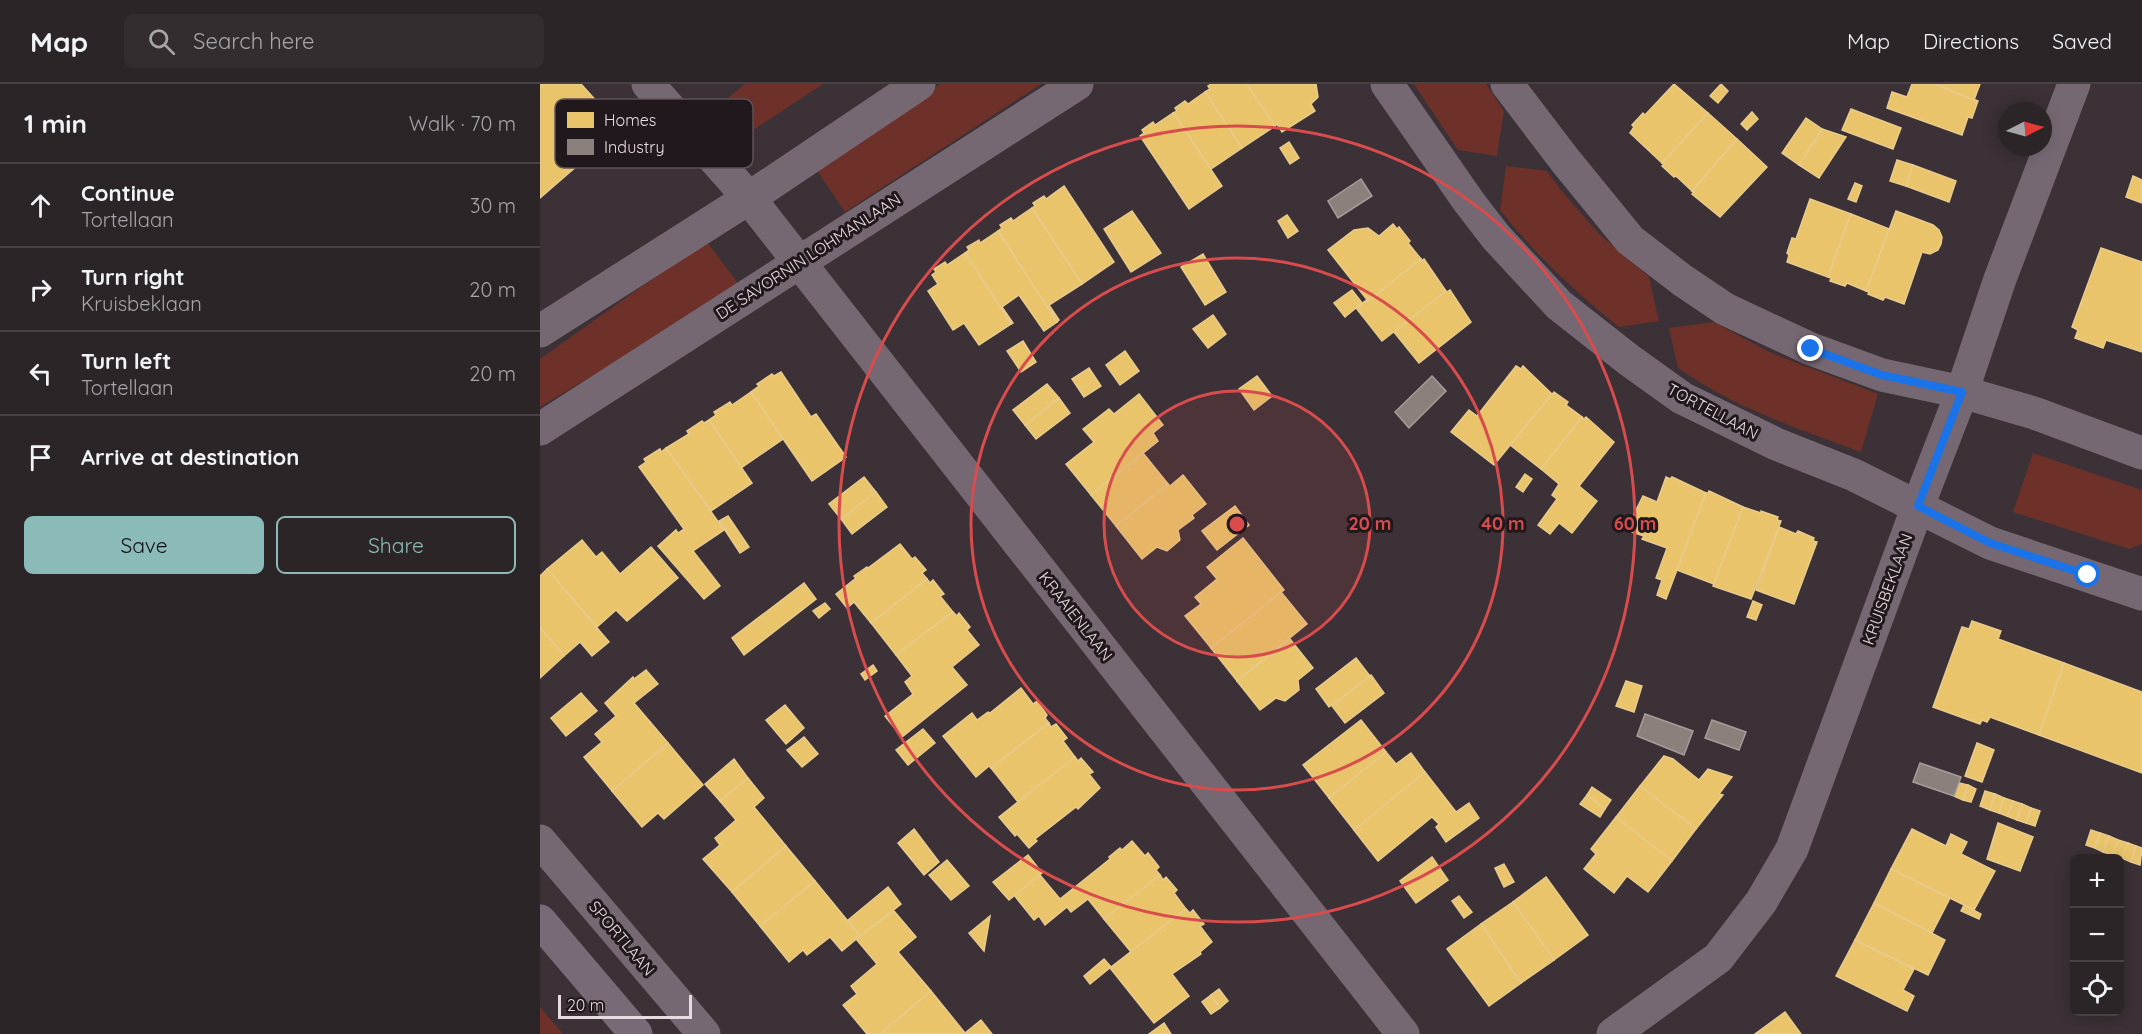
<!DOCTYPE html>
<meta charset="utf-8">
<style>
:root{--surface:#2c2528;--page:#342d30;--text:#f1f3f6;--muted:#a6a5a8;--line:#484245;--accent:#8bbbb9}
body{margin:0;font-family:Quicksand,sans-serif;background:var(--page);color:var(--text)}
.controls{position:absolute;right:18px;bottom:18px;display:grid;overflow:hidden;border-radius:9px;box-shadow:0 3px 15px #0003}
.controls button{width:54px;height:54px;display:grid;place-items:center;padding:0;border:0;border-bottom:2px solid var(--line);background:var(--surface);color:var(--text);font:30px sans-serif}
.compass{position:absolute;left:1458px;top:18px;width:54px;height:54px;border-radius:50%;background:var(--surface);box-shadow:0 3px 15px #0003;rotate:84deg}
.scale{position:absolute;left:18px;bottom:15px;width:134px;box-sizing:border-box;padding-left:6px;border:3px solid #e7dbe0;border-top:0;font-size:16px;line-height:21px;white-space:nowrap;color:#e7dbe0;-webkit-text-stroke:4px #20181c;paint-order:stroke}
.stop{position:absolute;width:18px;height:18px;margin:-14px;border:4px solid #1a73e8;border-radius:50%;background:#fff}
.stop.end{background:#1a73e8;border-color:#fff;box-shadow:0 2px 6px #0008}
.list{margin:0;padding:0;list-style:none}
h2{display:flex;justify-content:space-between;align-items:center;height:78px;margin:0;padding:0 24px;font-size:26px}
h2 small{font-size:20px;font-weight:400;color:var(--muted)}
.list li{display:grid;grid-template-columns:39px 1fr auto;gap:18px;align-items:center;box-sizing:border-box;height:84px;padding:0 24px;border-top:2px solid var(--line)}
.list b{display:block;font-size:22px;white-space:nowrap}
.list p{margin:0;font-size:20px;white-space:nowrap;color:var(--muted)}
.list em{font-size:20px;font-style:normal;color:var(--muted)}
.actions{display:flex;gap:12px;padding:18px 24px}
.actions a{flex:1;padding:14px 0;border:2px solid var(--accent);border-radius:9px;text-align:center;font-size:21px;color:var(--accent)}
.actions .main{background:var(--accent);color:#111}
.icon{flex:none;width:33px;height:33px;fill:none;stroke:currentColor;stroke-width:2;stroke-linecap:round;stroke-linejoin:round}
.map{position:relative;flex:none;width:1602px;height:950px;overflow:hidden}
header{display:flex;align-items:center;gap:36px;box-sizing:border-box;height:84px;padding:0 30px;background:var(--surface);border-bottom:2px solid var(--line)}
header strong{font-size:28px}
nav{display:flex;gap:33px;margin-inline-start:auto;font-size:21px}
.search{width:420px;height:54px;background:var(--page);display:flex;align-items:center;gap:15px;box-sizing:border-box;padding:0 21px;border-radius:9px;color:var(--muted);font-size:22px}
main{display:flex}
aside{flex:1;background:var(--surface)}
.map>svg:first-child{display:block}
.green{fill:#6e312a}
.homes{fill:#e9c46a;stroke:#e8cb8d;stroke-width:1.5}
.industry{fill:#8a817c;stroke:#a69c9a;stroke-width:1.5}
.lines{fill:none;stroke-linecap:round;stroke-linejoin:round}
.minor{stroke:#756873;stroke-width:33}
.secondary{stroke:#786a76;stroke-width:33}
.route{stroke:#1a73e8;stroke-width:8}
.ring{fill:none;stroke:#d94c4d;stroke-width:3}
.labels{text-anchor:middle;stroke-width:6;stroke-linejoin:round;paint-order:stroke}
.street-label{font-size:16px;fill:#e7dbe0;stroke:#20181c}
.key{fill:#20181c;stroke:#5c5257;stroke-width:1.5}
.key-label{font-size:16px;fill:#e7dbe0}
.centre{fill:#d94c4d;stroke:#20181c;stroke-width:3}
.ring-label{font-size:18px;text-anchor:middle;font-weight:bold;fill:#d94c4d;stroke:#20181c;stroke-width:6;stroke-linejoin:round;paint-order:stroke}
</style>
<header>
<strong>Map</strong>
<div class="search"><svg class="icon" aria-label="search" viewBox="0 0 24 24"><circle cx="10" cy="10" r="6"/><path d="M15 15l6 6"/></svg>Search here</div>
<nav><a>Map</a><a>Directions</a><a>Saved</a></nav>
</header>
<main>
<aside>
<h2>1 min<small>Walk · 70 m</small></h2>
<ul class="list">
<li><svg class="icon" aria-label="ahead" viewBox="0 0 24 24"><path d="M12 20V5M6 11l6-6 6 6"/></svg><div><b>Continue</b><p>Tortellaan</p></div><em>30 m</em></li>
<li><svg class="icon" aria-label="right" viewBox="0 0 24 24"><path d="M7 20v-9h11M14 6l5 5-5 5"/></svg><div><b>Turn right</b><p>Kruisbeklaan</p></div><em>20 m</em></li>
<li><svg class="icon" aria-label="left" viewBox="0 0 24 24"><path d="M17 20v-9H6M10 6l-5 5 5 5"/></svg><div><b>Turn left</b><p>Tortellaan</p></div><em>20 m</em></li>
<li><svg class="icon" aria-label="arrive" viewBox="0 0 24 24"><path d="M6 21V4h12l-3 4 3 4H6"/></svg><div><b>Arrive at destination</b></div></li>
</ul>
<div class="actions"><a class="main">Save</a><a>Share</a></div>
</aside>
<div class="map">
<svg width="1602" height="950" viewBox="0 0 1602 950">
<rect width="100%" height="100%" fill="#3b3136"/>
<!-- green -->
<g class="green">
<polygon points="205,0 283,0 201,54 182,19"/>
<polygon points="400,0 501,0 305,128 276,85"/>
<polygon points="874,0 946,0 964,27 957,72 918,66"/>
<path d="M966,82L1007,87L1020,105L1059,150L1109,193L1119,237L1079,243C1036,209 995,170 960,126Z"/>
<polygon points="166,157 201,203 0,323 0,275"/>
<path d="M1174,238L1229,268L1338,310L1321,368C1258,345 1193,323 1138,284L1129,244Z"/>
<polygon points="1493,369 1602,406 1602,460 1589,465 1473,428"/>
<polygon points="0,923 23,950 0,950"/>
</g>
<!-- homes -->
<g class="homes">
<polygon points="0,0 41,0 59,20 38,38 60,62 0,114"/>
<polygon points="671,0 707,0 735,42 702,64 665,8 670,5 668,2"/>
<polygon points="707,0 776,0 778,13 771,20 775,27 742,48 737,40 735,42"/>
<polygon points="1134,0 1168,29 1122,79 1090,49 1094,43 1092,41 1103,29 1105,31"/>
<polygon points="1181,0 1188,7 1178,19 1170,12"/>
<polygon points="1372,0 1395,0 1438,17 1432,34 1428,33 1422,51 1347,24 1352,8 1367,13"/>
<polygon points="1395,0 1440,0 1434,16"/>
<polygon points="665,8 702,64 671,85 633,29 637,27 635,24 645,17 648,20"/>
<polygon points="1311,25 1361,44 1353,65 1302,46"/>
<polygon points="1212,28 1218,35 1207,46 1201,40"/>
<polygon points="633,29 682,102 649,125 600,52 604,49 602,46 613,38 615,41"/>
<polygon points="1168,29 1197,55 1152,107 1136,92 1134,93 1122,82 1124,80 1122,79"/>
<polygon points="1266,34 1282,45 1259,81 1242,69"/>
<polygon points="1282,45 1306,53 1279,94 1259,81"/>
<polygon points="1197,55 1227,83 1180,133 1152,110 1154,107 1152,107"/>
<polygon points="749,58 759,74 750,80 740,64"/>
<polygon points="1357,76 1373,81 1366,102 1350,97"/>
<polygon points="1373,81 1416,97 1409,118 1366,102"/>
<polygon points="1593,92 1602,96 1602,119 1586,113"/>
<polygon points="1315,99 1322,102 1316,118 1308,115"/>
<polygon points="524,102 574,178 542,200 492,124 495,122 493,119 504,112 506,115"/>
<polygon points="1270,115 1311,130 1288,193 1247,178 1249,171 1247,169 1252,154 1256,155"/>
<polygon points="492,124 542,200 509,221 519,236 517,238 458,147 462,144 460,141 471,134 473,137"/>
<polygon points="592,127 621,169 591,188 564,145"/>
<polygon points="1356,127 1393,141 1399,146 1402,153 1401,160 1398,166 1390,170 1382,168 1364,220 1345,213 1343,216 1328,210 1329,208 1326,207"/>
<polygon points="1311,130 1349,145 1326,207 1307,199 1305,202 1290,197 1291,194 1288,193"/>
<polygon points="747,131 758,147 748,154 738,137"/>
<polygon points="853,140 857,145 859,143 870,157 868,159 881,175 828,217 788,166 814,146 828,144 839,152"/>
<polygon points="458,147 517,238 504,247 479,211 462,223 473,239 471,240 425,169 429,166 427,163 439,156 440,159"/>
<polygon points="1561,164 1602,178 1602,268 1566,256 1563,264 1535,254 1538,246 1532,243"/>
<polygon points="425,169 471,240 439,261 424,239 413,246 388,207 398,200 392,191 396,188 394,185 405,178 407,181"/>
<polygon points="663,170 686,208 665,221 641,183"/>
<polygon points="881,175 882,177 884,175 906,207 842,257 816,224 828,215 828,217"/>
<polygon points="812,206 822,219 805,233 794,219"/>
<polygon points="910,206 931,238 879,279 854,248 906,207 907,208"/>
<polygon points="673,231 686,250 668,264 653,245"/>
<polygon points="483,257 496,278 481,288 467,267"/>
<polygon points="585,267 599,287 580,301 566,281"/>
<polygon points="976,282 981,285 983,282 1012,310 954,381 911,348 929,326 937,332"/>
<polygon points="549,284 561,302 544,313 532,295"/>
<polygon points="241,288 271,333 276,330 306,373 272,397 211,308 219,302 217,300 232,290 234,292"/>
<polygon points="717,292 732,312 714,326 699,305"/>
<polygon points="507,300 519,314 485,341 473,326"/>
<polygon points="211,308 243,355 201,384 169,336 176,331 174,328 190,318 192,321"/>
<polygon points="1014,308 1028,318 1026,321 1042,333 1001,385 970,361"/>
<polygon points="599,310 623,341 613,349 618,357 551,411 526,380 554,358 543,345 569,325 574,330"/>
<polygon points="519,314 530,329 496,355 485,341"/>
<polygon points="1042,333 1044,335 1046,333 1074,358 1039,402 1057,417 1032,449 1019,439 1010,450 998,441 1017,415 1012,411 1019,400 1001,385"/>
<polygon points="169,336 212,399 171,427 126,364 149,350 147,347 162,337 164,339"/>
<polygon points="126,364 184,446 153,467 180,502 164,515 118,462 136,446 138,449 144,445 99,383 106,378 104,375 120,365 121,368"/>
<polygon points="603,369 628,400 576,442 551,411"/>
<polygon points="985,390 992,395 983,408 976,403"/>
<polygon points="643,391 666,420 652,431 654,434 638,446 640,456 627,467 617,463 602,475 576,442 628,400 630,402"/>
<polygon points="324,393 336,408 301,435 289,420"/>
<polygon points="1126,393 1130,395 1132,393 1166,409 1126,515 1117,511 1122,496 1116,494 1127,464 1102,455 1104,452 1086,446 1103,412 1117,418"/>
<polygon points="1169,407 1203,423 1174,500 1137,486 1166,409 1168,409"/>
<polygon points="336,408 347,423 312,450 301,435"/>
<polygon points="695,422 709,441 677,466 662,447"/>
<polygon points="1203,423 1221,429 1221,427 1238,433 1237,436 1241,437 1211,515 1173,502"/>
<polygon points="188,432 209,463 200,469 179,437"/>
<polygon points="1239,443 1256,450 1258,447 1274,454 1273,457 1277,458 1254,520 1216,506"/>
<polygon points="703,454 744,506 671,564 645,532 661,520 655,513 677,495 667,483"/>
<polygon points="42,456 56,473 62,468 80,490 111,463 138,494 87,537 76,526 57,543 7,485"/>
<polygon points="360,460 372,475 375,473 386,486 382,489 387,495 331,539 314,518 307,524 296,510 316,494 314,492 327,483 328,484"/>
<polygon points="7,485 69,558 52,572 40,558 24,572 0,543 0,492"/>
<polygon points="387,495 390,499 393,496 404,510 400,512 413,528 356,571 331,539"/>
<polygon points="264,499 276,515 204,571 192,554"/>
<polygon points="741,508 767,540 697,597 671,564"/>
<polygon points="1213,517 1222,521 1216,536 1207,533"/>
<polygon points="285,519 290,525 279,534 273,527"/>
<polygon points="413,528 417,532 419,529 430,543 427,546 439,561 412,583 427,601 362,653 345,632 373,610 365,598 372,592 356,571"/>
<polygon points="1432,537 1461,547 1458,555 1524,579 1499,651 1450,633 1447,638 1442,636 1440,640 1393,623 1422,543 1429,545"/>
<polygon points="0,543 24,572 0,594"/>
<polygon points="750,555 773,584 758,596 759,606 745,617 736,614 720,626 697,597"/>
<polygon points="816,574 830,592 789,623 776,605"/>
<polygon points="1524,579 1602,608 1602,689 1499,651"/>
<polygon points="333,581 337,587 325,596 321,590"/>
<polygon points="106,586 118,600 94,619 128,659 72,707 44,673 62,658 55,650 76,632 65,619 93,593 94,595"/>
<polygon points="831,591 844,609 805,639 792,622"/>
<polygon points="1086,597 1102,602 1094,628 1076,622"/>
<polygon points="481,604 493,620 497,617 507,631 505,634 509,639 451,684 449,682 436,693 403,652 432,629 437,636 448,628 450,629"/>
<polygon points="41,609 57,627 26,652 11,634"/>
<polygon points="245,621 264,644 246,660 226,636"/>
<polygon points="821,636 846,668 789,714 763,681"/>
<polygon points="509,639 511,643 516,640 527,654 523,657 535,673 478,718 451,684"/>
<polygon points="383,645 395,659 368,681 356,666"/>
<polygon points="264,653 278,670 262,683 247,666"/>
<polygon points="128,659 163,701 124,735 118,729 102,743 72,707"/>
<polygon points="1437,659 1454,666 1442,698 1425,692"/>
<polygon points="846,668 856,680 871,669 885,688 814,746 789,714"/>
<polygon points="1124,672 1133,675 1159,696 1168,685 1192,693 1179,710 1183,711 1156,745 1100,702"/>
<polygon points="535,673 538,677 541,674 553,688 549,690 560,704 538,725 536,723 495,755 497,757 489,764 477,750 475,752 459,733"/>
<polygon points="194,675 208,694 180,717 165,700"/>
<polygon points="885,688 916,728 929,719 939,734 906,758 896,743 899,740 892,733 838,777 814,746"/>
<polygon points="208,694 224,714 214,723 246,762 192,808 163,775 180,761 175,754 196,736 180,717"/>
<polygon points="1419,699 1428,701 1423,716 1414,712"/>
<polygon points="1428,701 1436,705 1431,718 1423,716"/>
<polygon points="1100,702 1156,745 1132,777 1076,733"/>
<polygon points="1052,703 1071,716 1065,725 1047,711"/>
<polygon points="1445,707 1455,710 1450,726 1440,722"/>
<polygon points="1455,710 1464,714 1459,729 1450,726"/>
<polygon points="1047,711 1065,725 1060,733 1040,720"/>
<polygon points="1464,714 1473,717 1467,732 1459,729"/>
<polygon points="1473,717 1482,720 1477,736 1467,732"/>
<polygon points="1482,720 1491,724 1486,739 1477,736"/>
<polygon points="1491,724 1500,727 1495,742 1486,739"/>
<polygon points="1076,733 1132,777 1108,808 1087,792 1074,809 1044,785 1056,770 1051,765"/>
<polygon points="1458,739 1493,753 1480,787 1447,775"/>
<polygon points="374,745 399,778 384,791 358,759"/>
<polygon points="1372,745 1406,762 1411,750 1427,758 1421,770 1455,787 1434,826 1351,785"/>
<polygon points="1551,746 1560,749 1555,764 1546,761"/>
<polygon points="1560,749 1569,752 1563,768 1555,764"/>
<polygon points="1569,752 1578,756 1573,771 1563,768"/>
<polygon points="1578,756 1588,759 1582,774 1573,771"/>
<polygon points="592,757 605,772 608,769 619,783 616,786 620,791 564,835 548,815 531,828 527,823 505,841 499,832 494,836 474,811 500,791 520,815 570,775 569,773 580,764 582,766"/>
<polygon points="1588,759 1596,762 1591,778 1582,774"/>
<polygon points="246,762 275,797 220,842 192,808"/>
<polygon points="1596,762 1602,764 1600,781 1591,778"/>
<polygon points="488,771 502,789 469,816 453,798"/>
<polygon points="892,773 908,796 876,819 860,797"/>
<polygon points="407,776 429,802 411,816 389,791"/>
<polygon points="964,780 974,798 964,803 955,784"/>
<polygon points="1351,785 1410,814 1392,849 1334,819"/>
<polygon points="620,791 623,796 626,793 637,806 634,809 646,825 591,868 564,835"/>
<polygon points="1006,793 1048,851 1014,876 973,818"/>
<polygon points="275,797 320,852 302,867 290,853 267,871 263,866 249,878 220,842"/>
<polygon points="348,803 361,820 320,852 308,836"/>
<polygon points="919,812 932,828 924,834 912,817"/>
<polygon points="973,818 1014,876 981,899 941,840"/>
<polygon points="1334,819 1405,856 1388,891 1315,856"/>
<polygon points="1424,821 1441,830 1439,835 1421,827"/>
<polygon points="646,825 650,829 653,826 664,840 660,842 672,858 660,868 661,870 632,890 649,912 614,939 570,884"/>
<polygon points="354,827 376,853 358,868 391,907 340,950 327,950 303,921 317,910 311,902 337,880 316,855"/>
<polygon points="450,832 444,867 429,849"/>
<polygon points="941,840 981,899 949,922 907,865"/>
<polygon points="1315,856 1374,885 1363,906 1374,912 1367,927 1296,892"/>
<polygon points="564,875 571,883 550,900 544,892"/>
<polygon points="679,905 688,917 680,924 671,911"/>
<polygon points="391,907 425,949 441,936 452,950 340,950"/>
<polygon points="671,911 680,924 671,930 662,918"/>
<polygon points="1245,928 1261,950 1215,950"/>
<polygon points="624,939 631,950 609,950"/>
</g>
<!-- industry -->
<g class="industry">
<polygon points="821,95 832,112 798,134 788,117"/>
<polygon points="892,292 906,307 869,344 855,328"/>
<polygon points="1105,630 1153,647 1144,671 1097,652"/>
<polygon points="1172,636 1206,648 1199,666 1165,654"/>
<polygon points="1380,679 1421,693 1414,712 1373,698"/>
</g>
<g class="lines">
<!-- minor -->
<g class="minor">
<polyline points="108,0 209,114 863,950"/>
<polyline points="847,0 929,118 956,153 1019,221 1089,276 1142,314 1236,360 1314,391 1450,459 1602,510"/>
<polyline points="967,0 1024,75 1090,156 1142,196 1185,225 1271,265 1342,291 1422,308 1494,329 1602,369"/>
<polyline points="0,247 209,114 379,0"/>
<polyline points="0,345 537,0"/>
<polyline points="0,757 164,950"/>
<polyline points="1073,950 1178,874 1221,818 1252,765 1378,422 1422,308 1460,195 1534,0"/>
</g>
<!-- secondary -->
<polyline class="secondary" points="0,837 96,950"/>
</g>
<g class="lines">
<!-- route -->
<polyline class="route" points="1271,265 1342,291 1422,308 1378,422 1450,459 1548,491"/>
</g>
<!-- distance rings -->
<circle cx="697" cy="440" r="133" fill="#d94c4d" fill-opacity=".12"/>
<g class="ring">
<circle cx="697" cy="440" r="133"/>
<circle cx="697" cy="440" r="266"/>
<circle cx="697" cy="440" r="398"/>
</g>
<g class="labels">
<!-- street labels -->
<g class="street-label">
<text transform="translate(268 172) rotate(-33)" y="6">DE SAVORNIN LOHMANLAAN</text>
<text transform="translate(1173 327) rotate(28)" y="6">TORTELLAAN</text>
<text transform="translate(1347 505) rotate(-70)" y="6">KRUISBEKLAAN</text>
<text transform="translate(536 532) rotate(52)" y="6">KRAAIENLAAN</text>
<text transform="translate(82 854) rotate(50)" y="6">SPORTLAAN</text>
</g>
</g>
<!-- legend -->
<rect x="15" y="15" width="198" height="69" rx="9" class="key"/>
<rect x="27" y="28" width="27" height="16" fill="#e9c46a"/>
<rect x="27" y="55" width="27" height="16" fill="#8a817c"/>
<g class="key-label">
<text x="64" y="42">Homes</text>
<text x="64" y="69">Industry</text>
</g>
<circle cx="697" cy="440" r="9" class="centre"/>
<g class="ring-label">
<text x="830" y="446">20 m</text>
<text x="963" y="446">40 m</text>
<text x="1095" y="446">60 m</text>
</g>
</svg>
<div class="controls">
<button>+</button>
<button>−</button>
<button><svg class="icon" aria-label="locate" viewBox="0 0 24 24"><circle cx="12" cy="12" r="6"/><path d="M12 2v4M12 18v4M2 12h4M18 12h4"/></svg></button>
</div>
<svg class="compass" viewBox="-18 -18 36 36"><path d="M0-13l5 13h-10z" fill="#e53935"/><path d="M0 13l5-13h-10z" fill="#a6a5a8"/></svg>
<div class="scale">20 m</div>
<div class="stop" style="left:1548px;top:491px"></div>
<div class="stop end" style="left:1271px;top:265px"></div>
</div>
</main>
